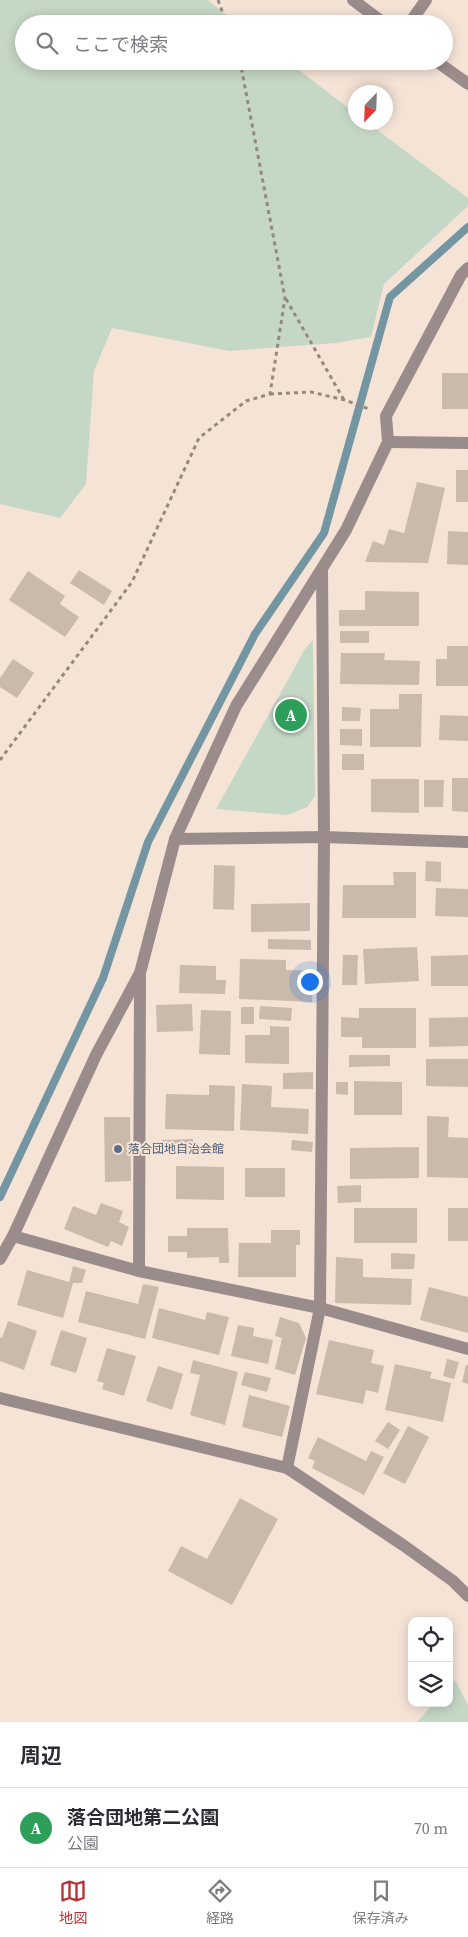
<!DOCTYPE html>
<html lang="ja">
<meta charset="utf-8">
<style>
:root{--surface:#fff;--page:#f2f2f3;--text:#2b2b33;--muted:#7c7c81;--line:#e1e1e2;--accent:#bd2d34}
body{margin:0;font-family:"Source Serif 4","Noto Sans JP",serif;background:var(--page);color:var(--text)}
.controls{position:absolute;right:15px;bottom:15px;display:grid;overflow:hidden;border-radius:10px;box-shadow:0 2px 12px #0003}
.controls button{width:45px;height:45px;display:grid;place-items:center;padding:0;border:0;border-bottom:1px solid var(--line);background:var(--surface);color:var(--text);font:25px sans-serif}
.compass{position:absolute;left:348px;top:85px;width:45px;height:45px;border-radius:50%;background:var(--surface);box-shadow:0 2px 12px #0003;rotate:203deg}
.you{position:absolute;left:309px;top:981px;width:18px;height:18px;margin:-12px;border:4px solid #fff;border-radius:50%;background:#1a73e8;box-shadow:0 0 0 8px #1a73e833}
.badge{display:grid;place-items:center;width:32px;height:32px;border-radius:50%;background:var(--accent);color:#fff;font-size:16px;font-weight:700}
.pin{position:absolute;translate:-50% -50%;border:2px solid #fff;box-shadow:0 1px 5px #0006}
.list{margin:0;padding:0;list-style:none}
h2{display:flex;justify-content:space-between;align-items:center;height:65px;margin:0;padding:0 20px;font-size:21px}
h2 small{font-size:16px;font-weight:400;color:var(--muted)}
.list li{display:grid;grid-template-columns:32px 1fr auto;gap:15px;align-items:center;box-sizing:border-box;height:80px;padding:0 20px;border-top:1px solid var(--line)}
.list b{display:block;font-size:19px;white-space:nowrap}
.list p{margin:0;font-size:16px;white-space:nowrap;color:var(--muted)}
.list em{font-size:16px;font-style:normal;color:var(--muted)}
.icon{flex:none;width:28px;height:28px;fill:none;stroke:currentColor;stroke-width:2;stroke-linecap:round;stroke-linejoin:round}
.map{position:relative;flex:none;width:468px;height:1722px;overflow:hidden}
.search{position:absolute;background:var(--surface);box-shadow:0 2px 12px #0003;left:15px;right:15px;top:15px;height:55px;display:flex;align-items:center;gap:12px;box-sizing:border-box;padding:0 18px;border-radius:28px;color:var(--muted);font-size:19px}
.sheet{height:145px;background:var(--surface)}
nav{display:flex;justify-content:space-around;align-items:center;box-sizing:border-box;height:70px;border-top:1px solid var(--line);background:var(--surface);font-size:14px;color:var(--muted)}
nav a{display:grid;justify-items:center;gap:2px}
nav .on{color:var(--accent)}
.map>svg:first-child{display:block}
.green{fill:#c5d7c5}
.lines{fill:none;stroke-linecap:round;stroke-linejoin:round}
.stream{stroke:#7496a3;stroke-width:8}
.building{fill:#cabaac}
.path{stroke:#95897e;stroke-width:3;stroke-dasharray:4 4;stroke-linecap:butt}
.street{stroke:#9b8c8c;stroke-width:12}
.service-dot{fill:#5c6f8a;stroke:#f5e4d6;stroke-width:2}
.labels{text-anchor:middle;stroke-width:4;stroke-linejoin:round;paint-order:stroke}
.service-label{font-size:12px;fill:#4e5e75;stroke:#f5e4d6;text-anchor:start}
</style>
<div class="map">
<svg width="468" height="1722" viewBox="0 0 468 1722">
<rect width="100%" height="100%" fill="#f5e4d6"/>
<!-- green -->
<g class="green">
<polygon points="0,0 208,0 237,24 24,24 24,61 287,61 355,113 356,122 368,123 468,198 468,206 384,284 371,337 335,343 229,351 112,328 94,371 86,484 60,518 0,504"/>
<polygon points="313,640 315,796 307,807 287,815 216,809 305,649"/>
<polygon points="455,1680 468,1705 468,1722 417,1722 434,1703 449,1703 449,1687"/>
</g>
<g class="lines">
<!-- stream -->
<polyline class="stream" points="0,1197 103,978 148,842 255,634 324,533 390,297 468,227"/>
</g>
<!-- building -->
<g class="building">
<rect x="442" y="373" width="26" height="36"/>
<rect x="456" y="470" width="12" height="32"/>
<polygon points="417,482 445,488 428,563 365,562 373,541 384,545 389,529 404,533"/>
<polygon points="448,531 468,532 468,565 447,564"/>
<polygon points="79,570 112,591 104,605 70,583"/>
<polygon points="28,571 65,596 60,604 79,617 65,637 9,600"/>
<polygon points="365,591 419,592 419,626 339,626 339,610 365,610"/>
<rect x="340" y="631" width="29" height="12"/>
<polygon points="447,646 468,646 468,686 436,686 436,659 447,659"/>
<polygon points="341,653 385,653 384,660 420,661 419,685 340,684"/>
<polygon points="13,659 34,673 17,698 0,687 0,678"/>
<polygon points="399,694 422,694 421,747 370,747 370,709 399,709"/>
<polygon points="342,707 361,708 360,721 342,721"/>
<polygon points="440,715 468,716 468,741 439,740"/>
<polygon points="340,729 362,729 362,746 340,745"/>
<rect x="342" y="754" width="22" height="16"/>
<polygon points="452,778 468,778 468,812 452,811"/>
<polygon points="371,779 419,779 419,813 371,812"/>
<polygon points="424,780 444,780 443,807 424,807"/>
<polygon points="426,861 441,862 441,882 425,881"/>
<polygon points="214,865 235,866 234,910 213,909"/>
<polygon points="393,872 416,872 416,918 342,918 343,885 394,885"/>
<polygon points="436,888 468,889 468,917 435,916"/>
<polygon points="310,903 310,931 251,932 251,904"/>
<polygon points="268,939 311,940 311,950 268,949"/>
<polygon points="417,947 419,981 365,984 363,949"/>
<polygon points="343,955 358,955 357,985 342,985"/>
<polygon points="468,955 468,986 431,986 431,956"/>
<polygon points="240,959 286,960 286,970 314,971 312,1002 239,999"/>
<polygon points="180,965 216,966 216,980 226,980 225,994 179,993"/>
<polygon points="192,1004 193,1031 157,1032 156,1005"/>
<polygon points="260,1006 292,1008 291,1021 259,1019"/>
<rect x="241" y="1007" width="13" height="17"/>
<polygon points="359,1008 416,1008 416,1048 362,1048 362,1037 341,1037 341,1017 359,1018"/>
<polygon points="201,1010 231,1011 230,1055 199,1054"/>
<polygon points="468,1017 468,1046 429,1047 429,1018"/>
<polygon points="270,1026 289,1027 289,1064 245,1063 245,1035 270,1035"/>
<polygon points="349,1055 390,1055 390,1066 349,1067"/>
<polygon points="426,1059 468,1059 468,1087 426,1086"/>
<polygon points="313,1072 313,1089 283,1089 283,1073"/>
<polygon points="354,1081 402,1082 402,1115 354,1115"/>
<polygon points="336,1082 348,1082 348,1095 336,1094"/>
<polygon points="242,1084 272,1086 271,1107 309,1109 308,1134 240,1130"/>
<polygon points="209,1085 235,1086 234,1131 165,1129 166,1094 209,1095"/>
<polygon points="427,1116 449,1117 448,1137 468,1138 468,1178 427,1177"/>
<polygon points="104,1117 130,1117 131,1181 105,1182"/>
<polygon points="193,1139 193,1151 163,1152 162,1140"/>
<polygon points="292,1140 313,1142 312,1152 291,1150"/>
<polygon points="419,1147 419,1178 350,1179 350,1148"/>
<polygon points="176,1166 224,1167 224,1200 176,1199"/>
<rect x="245" y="1168" width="40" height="29"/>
<polygon points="361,1185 361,1202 338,1203 337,1186"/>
<polygon points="101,1203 123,1211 119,1222 129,1227 122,1246 111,1241 108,1247 64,1229 73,1206 96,1215"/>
<rect x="354" y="1208" width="63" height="35"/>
<rect x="448" y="1208" width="20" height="33"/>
<polygon points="187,1228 228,1228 229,1263 219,1263 219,1257 187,1258 187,1252 168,1252 168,1236 187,1236"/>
<polygon points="271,1230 300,1230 300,1245 296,1245 296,1277 238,1277 239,1243 271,1243"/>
<polygon points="391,1253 415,1254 414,1269 391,1269"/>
<polygon points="336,1257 363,1259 363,1277 412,1279 411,1305 335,1303"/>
<polygon points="73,1266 86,1270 82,1283 73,1283 63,1318 17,1305 27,1270 69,1282"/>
<polygon points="143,1284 159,1287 145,1339 78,1322 86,1291 138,1304"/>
<polygon points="429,1287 468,1297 468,1333 420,1320"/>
<polygon points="159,1308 205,1320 207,1312 229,1317 219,1355 152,1338"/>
<polygon points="280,1317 299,1323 306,1338 295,1375 275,1369 282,1338 275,1336"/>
<polygon points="8,1321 37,1331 24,1370 0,1361 0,1337 2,1338"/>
<polygon points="238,1325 254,1328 253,1336 273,1340 268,1364 231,1356"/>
<polygon points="61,1330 87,1338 76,1373 50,1365"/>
<polygon points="329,1340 374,1350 371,1363 384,1366 378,1393 366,1390 363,1404 316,1394"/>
<polygon points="107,1348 136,1356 124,1396 102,1389 104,1383 97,1381"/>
<polygon points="447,1359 459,1362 454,1379 443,1376"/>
<polygon points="193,1360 238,1372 225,1425 190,1415 200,1375 190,1373"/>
<polygon points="395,1364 432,1372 430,1378 451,1383 443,1422 385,1410"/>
<polygon points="466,1365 468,1365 468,1384 462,1382"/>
<polygon points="158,1366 183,1374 172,1410 146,1401"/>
<polygon points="245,1372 271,1378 267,1392 241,1385"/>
<polygon points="249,1395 290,1406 282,1437 242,1427"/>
<polygon points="388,1422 400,1430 388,1449 375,1441"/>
<polygon points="408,1426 429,1437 405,1484 383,1473"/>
<polygon points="318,1437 366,1461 371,1451 384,1457 364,1495 312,1468 315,1461 308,1458"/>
<polygon points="240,1498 278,1519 232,1605 168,1571 181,1546 207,1559"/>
</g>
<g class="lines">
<!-- path -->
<g class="path">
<polyline points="218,0 227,24"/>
<polyline points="286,299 344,400"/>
<polyline points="270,394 311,392 345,400 369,409"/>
<polyline points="0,760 132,582 199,438 246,401 270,394 285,298 240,61"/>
</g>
<!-- street -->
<g class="street">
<polyline points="353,0 385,24"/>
<polyline points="409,24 426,0"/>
<polyline points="436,61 468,84"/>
<polyline points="388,442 468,443"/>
<polyline points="175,839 324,837 468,842"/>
<polyline points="13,1236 139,1271 320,1308 468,1349"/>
<polyline points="0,1259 13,1236 96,1055 140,973 175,839 236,706 346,530 388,442 386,416 461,275 468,268"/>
<polyline points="139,1271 140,976"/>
<polyline points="0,1398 287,1468 403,1545 453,1581 468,1596"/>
<polyline points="287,1468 320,1308 324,837 322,569"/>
</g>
</g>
<!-- markers -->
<circle class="service-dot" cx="118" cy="1149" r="5"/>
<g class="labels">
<!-- service labels -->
<g class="service-label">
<text x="128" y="1153">落合団地自治会館</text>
</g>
</g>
</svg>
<div class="controls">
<button><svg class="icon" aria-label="locate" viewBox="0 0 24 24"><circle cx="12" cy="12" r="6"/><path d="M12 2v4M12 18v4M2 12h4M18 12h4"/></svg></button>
<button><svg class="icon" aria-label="layers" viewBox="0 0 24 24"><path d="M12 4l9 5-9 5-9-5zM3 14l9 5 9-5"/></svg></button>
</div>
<svg class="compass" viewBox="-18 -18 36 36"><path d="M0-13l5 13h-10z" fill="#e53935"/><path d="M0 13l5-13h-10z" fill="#7c7c81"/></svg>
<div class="you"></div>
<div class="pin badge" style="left:291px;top:715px;background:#2e9e5b">A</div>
<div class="search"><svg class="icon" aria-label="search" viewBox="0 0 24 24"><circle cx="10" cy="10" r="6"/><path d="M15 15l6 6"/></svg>ここで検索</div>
</div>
<section class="sheet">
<h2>周辺<small></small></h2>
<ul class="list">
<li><span class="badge" style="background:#2e9e5b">A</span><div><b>落合団地第二公園</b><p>公園</p></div><em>70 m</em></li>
</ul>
</section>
<nav>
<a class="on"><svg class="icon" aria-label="map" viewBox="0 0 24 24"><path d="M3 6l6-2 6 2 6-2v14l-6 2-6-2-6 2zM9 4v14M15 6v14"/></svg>地図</a>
<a><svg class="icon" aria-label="directions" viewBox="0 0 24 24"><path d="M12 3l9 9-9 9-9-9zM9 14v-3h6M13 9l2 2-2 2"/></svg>経路</a>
<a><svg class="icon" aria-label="saved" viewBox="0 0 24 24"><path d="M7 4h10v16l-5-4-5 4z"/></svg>保存済み</a>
</nav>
